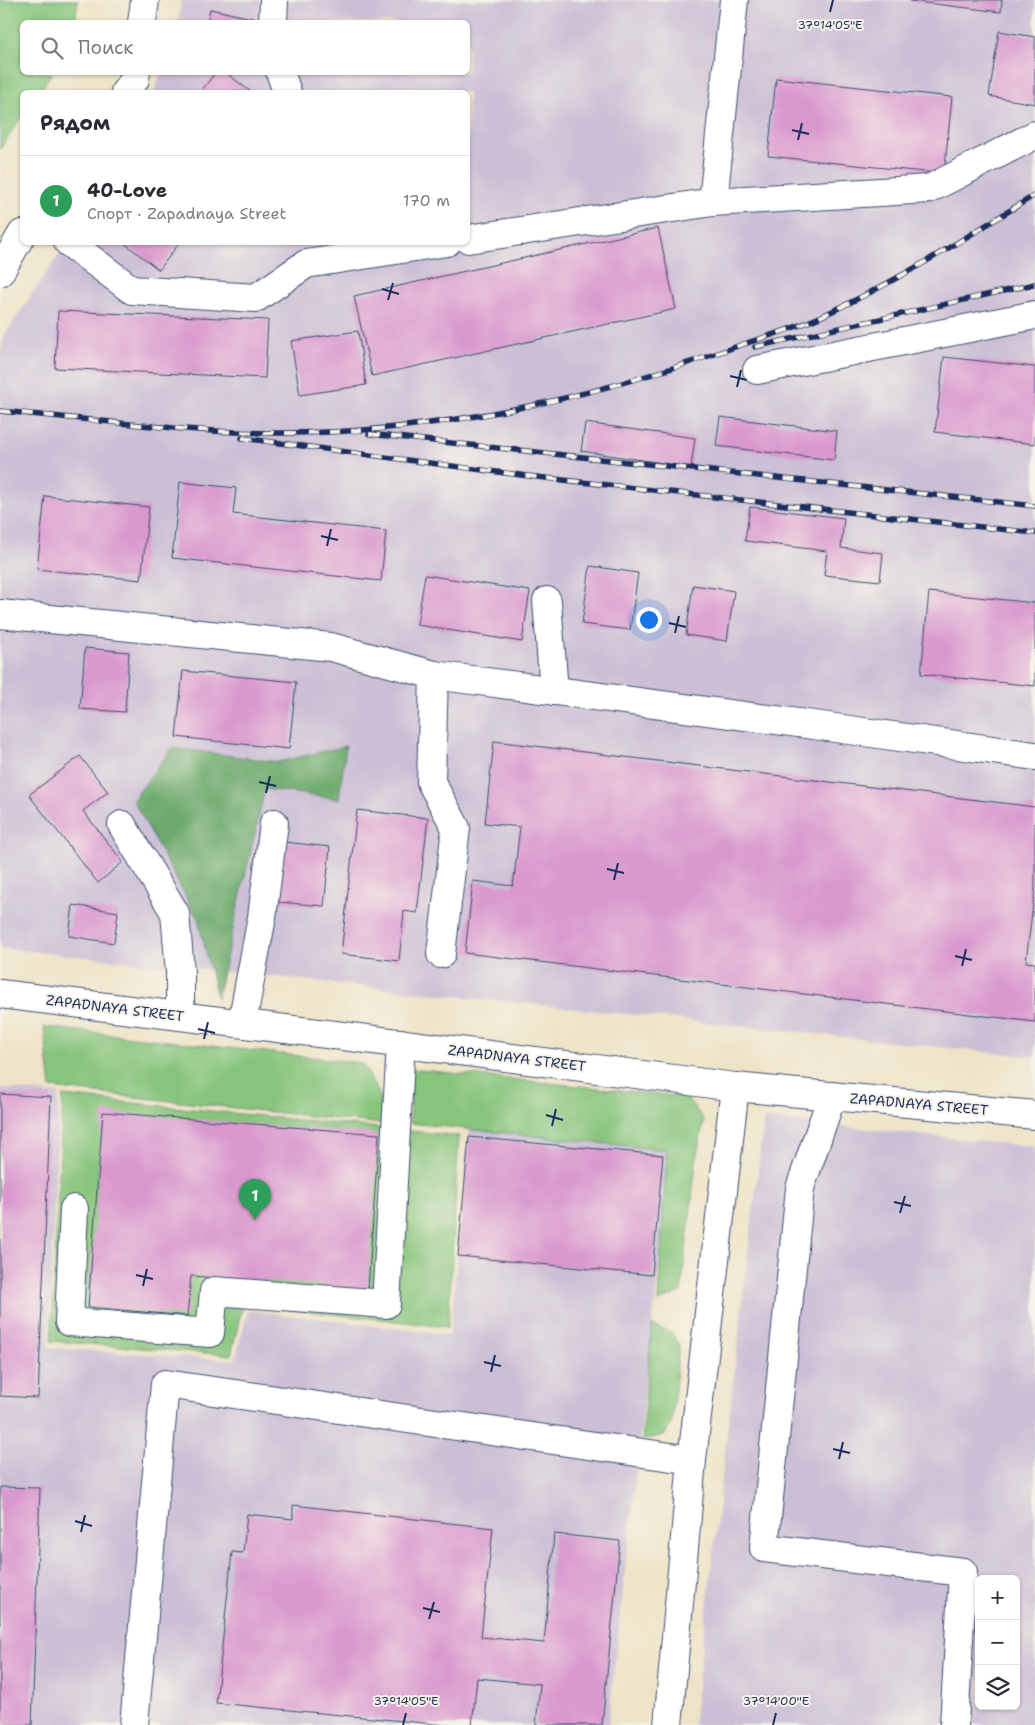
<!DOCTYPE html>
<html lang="ru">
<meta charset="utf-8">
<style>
:root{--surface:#fff;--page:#f7f7f7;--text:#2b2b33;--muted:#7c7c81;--line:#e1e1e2;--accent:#db2777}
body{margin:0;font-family:"Shantell Sans",sans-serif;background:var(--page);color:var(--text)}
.controls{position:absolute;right:15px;bottom:15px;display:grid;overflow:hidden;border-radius:8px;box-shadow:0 1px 4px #0004}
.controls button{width:45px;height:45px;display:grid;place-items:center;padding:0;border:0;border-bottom:1px solid var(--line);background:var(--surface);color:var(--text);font:25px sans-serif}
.you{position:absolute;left:648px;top:619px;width:18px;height:18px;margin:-12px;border:4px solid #fff;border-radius:50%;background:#1a73e8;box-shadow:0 0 0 8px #1a73e833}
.badge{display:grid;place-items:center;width:32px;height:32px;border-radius:50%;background:var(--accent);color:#fff;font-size:16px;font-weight:700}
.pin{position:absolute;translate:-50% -41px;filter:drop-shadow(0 1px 2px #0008)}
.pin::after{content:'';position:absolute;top:26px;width:18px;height:15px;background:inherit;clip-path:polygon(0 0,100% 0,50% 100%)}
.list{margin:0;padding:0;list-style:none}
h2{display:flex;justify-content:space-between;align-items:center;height:65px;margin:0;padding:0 20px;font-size:21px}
h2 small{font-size:16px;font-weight:400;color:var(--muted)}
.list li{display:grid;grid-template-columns:32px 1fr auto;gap:15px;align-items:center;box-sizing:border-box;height:90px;padding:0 20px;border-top:1px solid var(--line)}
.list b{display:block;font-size:19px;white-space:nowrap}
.list p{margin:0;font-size:16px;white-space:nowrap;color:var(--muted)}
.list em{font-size:16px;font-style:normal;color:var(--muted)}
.icon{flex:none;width:28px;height:28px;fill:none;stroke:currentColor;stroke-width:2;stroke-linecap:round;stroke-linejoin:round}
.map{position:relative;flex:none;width:1035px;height:1725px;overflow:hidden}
.search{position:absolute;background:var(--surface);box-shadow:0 1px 4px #0004;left:20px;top:20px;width:450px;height:55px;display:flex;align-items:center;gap:12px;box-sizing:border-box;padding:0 18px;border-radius:8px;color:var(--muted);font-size:19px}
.panel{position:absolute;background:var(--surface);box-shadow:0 1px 4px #0004;left:20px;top:90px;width:450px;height:155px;border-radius:8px}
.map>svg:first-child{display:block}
.industrial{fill:#cbbfd5;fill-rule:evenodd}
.green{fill:#87c57c;stroke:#517a6d}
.forest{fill:#6daa6c;stroke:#446c65}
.building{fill:#d999ce}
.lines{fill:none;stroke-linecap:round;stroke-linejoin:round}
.minor-casing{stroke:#3b4a6e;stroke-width:30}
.minor{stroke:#fff;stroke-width:28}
.rail-casing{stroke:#1b2f5e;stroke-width:5.5}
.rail{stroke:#f7f3e8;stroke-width:4;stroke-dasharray:11;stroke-linecap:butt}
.ticks{fill:none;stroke:#1b2f5e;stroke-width:2}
.labels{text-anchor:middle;stroke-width:4;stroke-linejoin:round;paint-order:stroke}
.street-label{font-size:14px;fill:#1b2f5e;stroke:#f7f3e8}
.ticks-label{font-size:12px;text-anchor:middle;fill:#1b2f5e;stroke:#f7f3e8;stroke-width:4;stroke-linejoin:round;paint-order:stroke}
</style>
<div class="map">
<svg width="1035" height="1725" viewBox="0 0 1035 1725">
<rect width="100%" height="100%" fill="#f7f3e8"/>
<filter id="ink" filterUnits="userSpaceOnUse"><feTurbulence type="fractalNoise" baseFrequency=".02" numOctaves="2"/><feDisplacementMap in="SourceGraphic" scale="10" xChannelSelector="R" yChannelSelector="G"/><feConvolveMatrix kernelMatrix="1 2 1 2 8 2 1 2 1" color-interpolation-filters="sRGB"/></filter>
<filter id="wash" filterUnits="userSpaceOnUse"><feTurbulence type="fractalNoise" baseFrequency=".0096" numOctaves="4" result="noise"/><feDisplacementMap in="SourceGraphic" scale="20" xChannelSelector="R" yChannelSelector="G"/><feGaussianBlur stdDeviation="1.12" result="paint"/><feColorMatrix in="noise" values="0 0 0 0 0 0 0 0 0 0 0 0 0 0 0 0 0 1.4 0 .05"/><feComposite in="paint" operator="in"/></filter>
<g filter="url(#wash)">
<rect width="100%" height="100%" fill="#eee3c6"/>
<!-- industrial -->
<g class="industrial">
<polygon points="182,0 1035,0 1035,1057 0,948 0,354 4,336 67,243 468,242 468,92 154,92 161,73 468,72 468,22 178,22"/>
<polygon points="0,1088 59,1094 48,1348 235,1360 248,1310 450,1335 470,1124 672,1147 608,1725 0,1725"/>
<path d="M764,1118L1035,1147V1725H693ZM979,1579H1016V1706H979Z"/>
</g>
<!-- green -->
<g class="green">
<polygon points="0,0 78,0 75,22 22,22 22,72 52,73 39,92 22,92 22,116 0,149"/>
<polygon points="44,1027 362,1063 380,1095 383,1124 51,1088"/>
<polygon points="412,1069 686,1097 704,1120 697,1154 681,1292 658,1302 667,1150 410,1123"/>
<polygon points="63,1096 459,1136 448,1327 243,1304 231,1355 51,1341"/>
<polygon points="652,1325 673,1334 679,1345 672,1421 665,1435 642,1440"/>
</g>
<!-- forest -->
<polygon class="forest" points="346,746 339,799 265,789 217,998 198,919 133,800 172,748 279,762"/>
<g id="blocks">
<!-- building -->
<g class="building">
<polygon points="910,0 1002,0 1001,12 910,1"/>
<polygon points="210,9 261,20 260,22 207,22"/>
<polygon points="999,31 1035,37 1035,104 989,96"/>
<polygon points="216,72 225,72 251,92 200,92"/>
<polygon points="776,78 952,97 944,174 768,156"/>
<polygon points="658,228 676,309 372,376 354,296"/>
<polygon points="123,242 180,242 159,270"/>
<polygon points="58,311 268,320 265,378 55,368"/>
<polygon points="358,331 366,385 300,395 291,341"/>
<polygon points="944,357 1035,367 1035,444 935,432"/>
<polygon points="720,417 837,431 834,460 716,446"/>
<polygon points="585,423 695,438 691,467 581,451"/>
<polygon points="180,482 236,488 233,514 386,531 381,581 172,558"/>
<polygon points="45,496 149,507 141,580 37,569"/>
<polygon points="750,507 844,518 841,548 883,553 880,581 824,575 827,551 745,541"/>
<polygon points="590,566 638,573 630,630 582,624"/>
<polygon points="425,575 530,591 522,642 417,625"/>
<polygon points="693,585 734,591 727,641 686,635"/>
<polygon points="929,592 1035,603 1035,686 921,674"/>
<polygon points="85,648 129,652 125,712 80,709"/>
<polygon points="183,671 296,682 289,749 176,737"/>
<polygon points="494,741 1035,807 1035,888 1026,962 1035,963 1035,1022 465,953 473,881 513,886 520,827 485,823"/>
<polygon points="80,756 108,792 83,811 123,862 98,883 29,795"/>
<polygon points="357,810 428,818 417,913 404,911 399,961 341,954"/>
<polygon points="284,842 330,847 324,906 278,902"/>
<polygon points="73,905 118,912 114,943 69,936"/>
<polygon points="0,1094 51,1097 38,1398 0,1396"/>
<polygon points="103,1112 379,1134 368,1289 191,1276 187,1316 88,1307"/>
<polygon points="469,1137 663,1155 652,1275 458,1256"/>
<polygon points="0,1487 40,1488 32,1725 0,1725"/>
<polygon points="293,1505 493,1528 481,1637 544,1643 554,1534 620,1541 602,1725 536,1725 540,1684 477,1678 472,1725 445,1725 216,1703 232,1552 243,1553 247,1514 293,1519"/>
</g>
</g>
</g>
<g filter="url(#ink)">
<use href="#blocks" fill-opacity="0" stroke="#3b4a6e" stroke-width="1"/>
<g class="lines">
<defs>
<g id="minor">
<polyline points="142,22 145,0"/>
<polyline points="273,22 274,0"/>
<polyline points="280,72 287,92"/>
<polyline points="125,92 135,79 136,72"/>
<polyline points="713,202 734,0"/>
<polyline points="468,239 713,202 929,189 1035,135"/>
<polyline points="68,242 132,290 256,298 306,264 447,242"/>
<polyline points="0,272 22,234"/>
<polyline points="757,370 1035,315"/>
<polyline points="547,601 554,691"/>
<polyline points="0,614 331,647 434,675 431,782 456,828 441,954"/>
<polyline points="434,675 821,726 1035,756"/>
<polyline points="122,825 175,913 180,972 180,1016"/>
<polyline points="0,994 351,1037 735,1087 1035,1115"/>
<polyline points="242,1023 262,917 274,823"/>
<polyline points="832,1096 800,1188 764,1548 963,1572 954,1725"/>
<polyline points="74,1209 69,1322 210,1333 214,1291 386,1304 401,1043"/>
<polyline points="134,1725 165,1384 692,1460"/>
<polyline points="668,1725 692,1460 735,1087"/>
</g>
</defs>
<!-- minor casing -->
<use href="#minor" class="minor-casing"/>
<!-- minor -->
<use href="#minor" class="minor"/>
<defs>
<g id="rail">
<polyline points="755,347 1035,284"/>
<path d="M0,411C90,419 181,432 271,433C430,435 586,400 735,347C764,337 794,329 822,316C897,282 965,238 1035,195"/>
<polyline points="369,434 1035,506"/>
<polyline points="242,438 528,476 1035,533"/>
</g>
</defs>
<!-- rail casing -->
<use href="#rail" class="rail-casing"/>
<!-- rail -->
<use href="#rail" class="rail"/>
</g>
</g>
<!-- ticks -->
<path class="ticks" d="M830,12L833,0M792,130L809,134M798,140L802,123M382,289L399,294M388,300L393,283M730,376L747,380M737,387L741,370M321,536L338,540M327,546L331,529M669,623L686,627M675,633L679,616M259,782L276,786M266,793L270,776M607,869L624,873M614,880L618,863M955,956L972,960M962,966L966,949M198,1029L215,1033M204,1039L208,1022M546,1115L563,1120M552,1126L556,1109M894,1202L911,1206M900,1213L905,1196M136,1275L153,1279M143,1286L147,1269M484,1362L501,1366M491,1372L495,1355M833,1449L850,1453M839,1459L843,1442M75,1521L92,1526M81,1532L85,1515M423,1608L440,1612M429,1619L434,1602M403,1725L406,1713M773,1725L776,1713"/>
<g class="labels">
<!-- street labels -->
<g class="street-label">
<text transform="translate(115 1008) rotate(7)" y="5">ZAPADNAYA STREET</text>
<text transform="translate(517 1058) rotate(7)" y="5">ZAPADNAYA STREET</text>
<text transform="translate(919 1104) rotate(5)" y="5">ZAPADNAYA STREET</text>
</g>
</g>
<g class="ticks-label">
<text x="830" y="29">37°14'05"E</text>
<text x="406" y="1705">37°14'05"E</text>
<text x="776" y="1705">37°14'00"E</text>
</g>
</svg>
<div class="controls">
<button>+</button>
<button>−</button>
<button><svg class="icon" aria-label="layers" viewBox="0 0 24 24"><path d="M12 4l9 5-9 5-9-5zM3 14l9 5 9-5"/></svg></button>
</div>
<div class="you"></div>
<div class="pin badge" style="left:255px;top:1220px;background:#2e9e5b">1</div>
<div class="search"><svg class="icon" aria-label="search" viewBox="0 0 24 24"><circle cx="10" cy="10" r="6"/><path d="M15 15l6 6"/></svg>Поиск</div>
<section class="panel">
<h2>Рядом<small></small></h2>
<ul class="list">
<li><span class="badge" style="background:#2e9e5b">1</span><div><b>40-Love</b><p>Спорт · Zapadnaya Street</p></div><em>170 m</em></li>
</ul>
</section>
</div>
